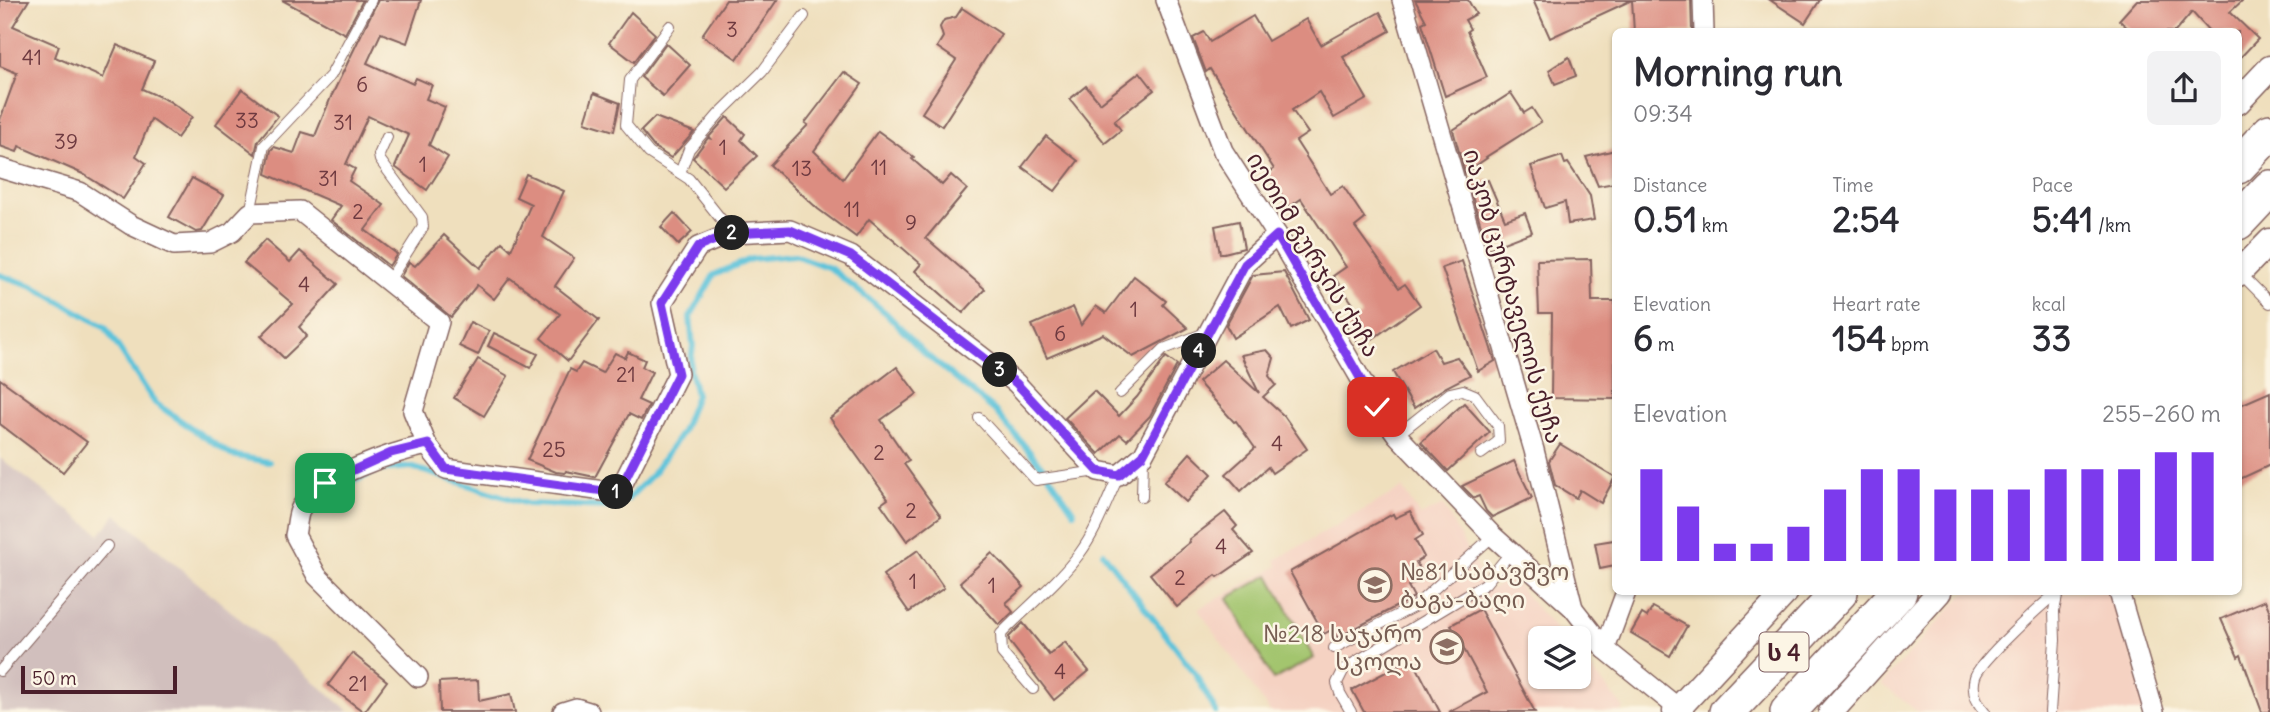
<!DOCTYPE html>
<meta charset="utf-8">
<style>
body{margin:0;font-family:Delius,"Noto Sans Georgian",sans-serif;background:#f2f2f3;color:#2b2b33;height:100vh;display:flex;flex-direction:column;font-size:26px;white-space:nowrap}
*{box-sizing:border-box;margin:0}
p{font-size:23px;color:#7c7c81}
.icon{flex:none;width:38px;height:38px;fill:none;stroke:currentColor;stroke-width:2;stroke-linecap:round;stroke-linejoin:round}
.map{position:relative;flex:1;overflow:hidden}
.panel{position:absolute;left:1612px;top:28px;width:630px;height:567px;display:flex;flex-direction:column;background:#fff;border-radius:10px;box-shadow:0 2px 5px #0004}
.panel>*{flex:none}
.controls{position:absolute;left:1528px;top:626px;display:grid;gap:14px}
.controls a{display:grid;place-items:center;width:63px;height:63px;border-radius:10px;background:#fff;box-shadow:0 2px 5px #0004;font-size:35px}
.scale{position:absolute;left:21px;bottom:18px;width:156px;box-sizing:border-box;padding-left:7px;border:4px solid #4a1f2b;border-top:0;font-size:19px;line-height:24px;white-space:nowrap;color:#4a1f2b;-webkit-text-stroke:5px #fcf5e5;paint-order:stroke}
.pin{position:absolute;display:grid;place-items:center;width:60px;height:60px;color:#fff;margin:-30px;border-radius:14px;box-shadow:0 4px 10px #0006}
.km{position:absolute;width:35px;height:35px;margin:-18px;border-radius:50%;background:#222;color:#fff;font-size:19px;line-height:35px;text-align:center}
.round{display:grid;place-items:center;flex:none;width:74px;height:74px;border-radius:10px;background:#f2f2f3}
.summary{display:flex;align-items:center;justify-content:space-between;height:119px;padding:0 21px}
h1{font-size:38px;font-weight:800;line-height:52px}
.figures{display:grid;grid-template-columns:repeat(3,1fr);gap:10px;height:119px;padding:7px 21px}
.figures div{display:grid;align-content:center}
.figures b{font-size:35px;font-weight:800}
.figures small{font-size:19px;font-weight:400}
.figures p{font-size:19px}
.chart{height:196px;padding:14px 21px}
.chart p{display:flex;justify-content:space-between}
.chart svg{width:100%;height:126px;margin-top:7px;stroke:#7c3aed;stroke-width:6}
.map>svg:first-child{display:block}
.built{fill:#f5d2c2}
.industrial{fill:#d1bfbd}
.green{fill:#a3c56e;stroke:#76724c;stroke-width:2}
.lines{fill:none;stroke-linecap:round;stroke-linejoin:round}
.stream{stroke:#5dc3da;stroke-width:6}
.building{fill:#dc8d81}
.service-casing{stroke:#84625e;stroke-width:12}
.minor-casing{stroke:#84625e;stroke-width:22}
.tertiary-casing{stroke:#84625e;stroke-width:27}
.motorway-casing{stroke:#84625e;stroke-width:38}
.service{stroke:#fff;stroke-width:10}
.minor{stroke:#fff;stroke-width:19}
.tertiary{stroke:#fff;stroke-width:24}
.motorway{stroke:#fff;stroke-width:35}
.route-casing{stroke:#fff;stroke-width:14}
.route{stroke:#7c3aed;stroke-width:9}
.labels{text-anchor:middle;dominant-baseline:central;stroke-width:5;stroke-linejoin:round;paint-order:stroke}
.number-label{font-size:21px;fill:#6e3a40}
.shield{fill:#fcf5e5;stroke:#7f5f63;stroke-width:2}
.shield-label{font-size:23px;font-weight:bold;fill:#4a1f2b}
.street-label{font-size:24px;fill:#4a1f2b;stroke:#fcf5e5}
.education-label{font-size:24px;fill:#785e54;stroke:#fcf5e5;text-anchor:start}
</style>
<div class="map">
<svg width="2270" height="712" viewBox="0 0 2270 712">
<rect width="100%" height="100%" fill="#fcf5e5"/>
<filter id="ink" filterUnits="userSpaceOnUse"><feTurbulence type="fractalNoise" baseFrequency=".0143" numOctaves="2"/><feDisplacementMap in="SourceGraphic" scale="14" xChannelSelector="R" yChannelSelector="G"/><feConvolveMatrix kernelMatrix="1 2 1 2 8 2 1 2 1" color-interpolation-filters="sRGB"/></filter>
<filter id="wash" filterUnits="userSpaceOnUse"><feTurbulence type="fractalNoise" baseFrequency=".00686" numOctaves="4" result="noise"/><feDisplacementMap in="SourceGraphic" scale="28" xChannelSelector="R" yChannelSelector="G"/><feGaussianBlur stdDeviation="1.57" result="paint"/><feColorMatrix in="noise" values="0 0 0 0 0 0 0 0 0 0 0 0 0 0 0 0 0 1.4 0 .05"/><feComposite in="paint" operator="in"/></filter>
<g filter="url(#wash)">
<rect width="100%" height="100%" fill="#efdfbd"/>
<!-- built -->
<g class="built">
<polygon points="1402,488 1420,516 1443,505 1489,590 1511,578 1564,639 1540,639 1540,677 1578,677 1579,655 1624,708 1620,712 1270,712 1198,609 1278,566 1275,560"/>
<polygon points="1966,592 2114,592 2149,712 1918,712 1881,684"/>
</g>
<!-- industrial -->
<polygon class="industrial" points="0,458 100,534 116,514 350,712 0,712"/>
<!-- green -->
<polygon class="green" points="1269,575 1314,658 1273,680 1228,598"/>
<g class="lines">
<!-- stream -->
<g class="stream">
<polyline points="0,275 33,286 105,327 155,403 231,455 269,462"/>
<polyline points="322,502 346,485 378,470 411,467 527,504 610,507 628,499 652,475 682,432 696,395 690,369 693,346 690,317 714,275 751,259 794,255 830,268 886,313 923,352 995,411 1046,471 1074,512"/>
<polyline points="1103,553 1195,673 1216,712"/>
</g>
</g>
<g id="blocks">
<!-- building -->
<g class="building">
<polygon points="0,0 29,0 13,26 59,46 55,57 103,78 117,45 154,61 142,89 169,101 192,117 177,138 151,119 136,156 146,163 123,199 83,174 19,146 17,152 0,146 0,120 17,73 0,66"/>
<polygon points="282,0 363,0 345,34"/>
<polygon points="378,0 421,0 407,43 381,33 367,63 413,84 416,78 432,85 426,99 445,107 429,145 448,157 427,190 395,167 409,135 368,116 346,164 355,169 349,181 384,205 365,230 397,254 389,266 331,220 341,206 266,174 271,150 274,147 294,153 302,132 315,136 331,97"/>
<polygon points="726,0 777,0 737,59 702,35"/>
<polygon points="1415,0 1468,0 1476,14 1465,20 1470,29 1467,31 1487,77 1445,96 1422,23 1426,21"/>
<polygon points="1533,0 1632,0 1550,38"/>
<polygon points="1632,0 1691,0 1692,32 1634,32"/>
<polygon points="1770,0 1820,0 1805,23"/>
<polygon points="2137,0 2243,0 2230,12 2258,39 2238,60 2238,32 2210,32 2192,12 2175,32 2132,32 2119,20"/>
<polygon points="962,8 1001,34 942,126 922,113 956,60 937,47 943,37 940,27 944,20 956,17"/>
<polygon points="631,12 655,34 634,62 609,43"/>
<polygon points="1380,12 1390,31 1343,57 1367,99 1334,118 1319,92 1292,110 1308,133 1296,141 1330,194 1343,186 1365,219 1355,227 1399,288 1405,284 1420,305 1361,347 1346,325 1361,315 1333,276 1346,267 1301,199 1289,207 1267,174 1274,169 1210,69 1206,72 1193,38 1204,32 1210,42 1253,16 1268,41 1306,19 1321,45"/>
<polygon points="666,43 690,65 663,96 641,77"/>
<polygon points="1569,57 1576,76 1555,84 1549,70"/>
<polygon points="844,72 862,84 814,151 843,179 878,131 914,157 912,159 942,185 951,175 967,189 926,238 985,289 963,313 915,271 921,264 869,219 856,237 818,209 770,165 808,125 805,123"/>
<polygon points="1140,72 1154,90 1114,121 1121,130 1105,143 1070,99 1086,86 1100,103"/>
<polygon points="242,89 278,116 258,141 255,154 216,124"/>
<polygon points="594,93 620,103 614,131 585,122"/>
<polygon points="1511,93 1524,113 1532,108 1541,122 1486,157 1487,158 1465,173 1453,130"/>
<polygon points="655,117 694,132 671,158 654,147 641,131"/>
<polygon points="727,117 745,134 741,140 757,156 724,187 693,158 708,138 712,139 709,137"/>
<polygon points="1046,136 1078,161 1055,191 1022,167"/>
<polygon points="1615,150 1615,183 1598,186 1586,157"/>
<polygon points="1562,156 1565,164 1568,163 1590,196 1594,220 1568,224 1565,202 1545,208 1531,166"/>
<polygon points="526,174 564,191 543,237 574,258 555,286 599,320 568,361 541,338 560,314 510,278 494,299 477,285 451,317 401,276 409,262 415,266 444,235 480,268 502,242 511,250 531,204 516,197"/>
<polygon points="192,178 224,195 202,231 196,232 169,217"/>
<polygon points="1488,180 1505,220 1525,213 1532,232 1488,249 1469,186"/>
<polygon points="674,213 692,232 678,245 661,227"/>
<polygon points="1239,221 1244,248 1220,254 1215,226"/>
<polygon points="265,240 290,262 300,251 338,284 299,327 307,336 284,358 261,336 293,304 244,263"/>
<polygon points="1591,259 1592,301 1615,301 1615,399 1551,398 1552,313 1539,313 1537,260"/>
<polygon points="1462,261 1495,361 1478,371 1442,268"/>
<polygon points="1284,272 1309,320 1291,329 1280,307 1233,338 1226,325 1253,275"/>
<polygon points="1134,276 1166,301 1163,305 1188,328 1133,357 1103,334 1047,358 1032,325 1073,307 1081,325 1096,306 1106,313"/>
<polygon points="470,322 489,331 478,355 459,346"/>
<polygon points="494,333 538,354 530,368 488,346"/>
<polygon points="1433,348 1441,362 1457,357 1470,375 1446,387 1414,408 1393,372"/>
<polygon points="1267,350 1274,358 1269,376 1276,385 1263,397 1284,416 1307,449 1272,473 1268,467 1241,491 1226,474 1255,448 1236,421 1234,422 1198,382 1223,360 1259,393 1241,355"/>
<polygon points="628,352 645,360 642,367 652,372 638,400 649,405 641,420 629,414 595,477 566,471 565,473 556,472 527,460 570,369 576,372 582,363 602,373 615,353 625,358"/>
<polygon points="1166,357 1177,365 1150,416 1127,440 1120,434 1099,454 1065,418 1094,391 1119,416 1137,397"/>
<polygon points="478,359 508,376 484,416 454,398"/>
<polygon points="897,367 917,394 881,420 909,461 904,464 941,516 907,541 881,504 888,499 830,418"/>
<polygon points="0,379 87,442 63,472 0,424"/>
<polygon points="2270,392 2270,465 2238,480 2238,406"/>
<polygon points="1464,403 1490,432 1448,471 1421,442"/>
<polygon points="1560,444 1615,477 1601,503 1580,490 1576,498 1555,485 1549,461"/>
<polygon points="1190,453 1212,474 1186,502 1164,482"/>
<polygon points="1514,461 1532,498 1492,517 1486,511 1479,496 1474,498 1462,486"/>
<polygon points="1410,511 1423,535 1415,540 1424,557 1416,562 1425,578 1408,586 1414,597 1337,638 1333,629 1324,634 1290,572 1393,514 1395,518"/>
<polygon points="1225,512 1237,526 1233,530 1253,553 1218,577 1216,575 1177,607 1150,574 1190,542 1189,540"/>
<polygon points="1614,540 1615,566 1600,569 1595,543"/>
<polygon points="918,550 944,588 909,612 883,575"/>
<polygon points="992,553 1024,587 1006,603 1013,612 999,625 960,582"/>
<polygon points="2265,600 2270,612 2270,712 2262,712 2241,655 2238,657 2221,619"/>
<polygon points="1653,607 1687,626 1670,656 1631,633 1642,614 1647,617"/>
<polygon points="1480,609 1535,712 1449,712 1487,692 1451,625"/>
<polygon points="1023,623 1049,655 1065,642 1089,671 1054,700 1009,641 1009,637"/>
<polygon points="352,653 387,681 364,712 328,685"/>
<polygon points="1412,658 1440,712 1364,712 1352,690"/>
<polygon points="478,680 479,701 511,694 515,712 440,712 439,682"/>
</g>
</g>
</g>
<g filter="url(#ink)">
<use href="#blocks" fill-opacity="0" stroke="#84625e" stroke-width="2"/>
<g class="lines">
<defs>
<g id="service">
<polyline points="670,26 630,80 626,125 649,153 689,179 732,233"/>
<polyline points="387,137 379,155 380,160 422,217 423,227 388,282"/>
<polyline points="680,173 689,149 719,114 762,72 804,16"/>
<polyline points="250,213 264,146 331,75 371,0"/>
<polyline points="2240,273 2270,303"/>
<polyline points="1120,393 1164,349 1205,333"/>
<polyline points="979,418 1036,480 1098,471"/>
<polyline points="1397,435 1450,393 1463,390 1475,395 1498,426 1499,441 1481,454"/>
<polyline points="1142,497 1143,455"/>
<polyline points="1334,648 1415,606 1493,536"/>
<polyline points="0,671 107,546"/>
<path d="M1033,689L1002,653L1001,634C1027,607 1058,583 1080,553C1097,530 1107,500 1119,475"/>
<polyline points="1351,712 1340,693 1337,683 1344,669 1485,584 1511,552"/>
<path d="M1985,712C1976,702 1971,691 1975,677C1979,662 2042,604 2058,592"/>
<polyline points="2050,712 2055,640 2054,611 2058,592"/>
</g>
<g id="minor">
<polyline points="1166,0 1223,151 1277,235 1377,407 1397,435 1493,536 1573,608 1605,649 1678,708"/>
<polyline points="1402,0 1534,450 1573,608"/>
<polyline points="1703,0 1704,32"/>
<polyline points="0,168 80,192 131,225 174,245 210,243 232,232 250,213 300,211 439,322 413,411 427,445 446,469 618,493 678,374 662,303 698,247 732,233 790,230 851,256 1016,383 1098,471 1119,475 1143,455 1245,264 1277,235"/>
<polyline points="2119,592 2154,712"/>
<polyline points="1605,649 1626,592"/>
<path d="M418,677L317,576L295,535C297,527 297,515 301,508C317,476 395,452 427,445"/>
<polyline points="563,712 576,708 589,712"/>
</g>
<g id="tertiary">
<polyline points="2238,102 2270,68"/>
<polyline points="2238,274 2270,241"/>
<polyline points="1675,712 1786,592"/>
<polyline points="1831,712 1939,592"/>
</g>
<g id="motorway">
<polyline points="2238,166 2270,132"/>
<polyline points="2238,222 2270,188"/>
<polyline points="1727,712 1840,592"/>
<polyline points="1788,712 1899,592"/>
</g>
</defs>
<!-- service casing -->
<use href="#service" class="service-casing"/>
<!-- minor casing -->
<use href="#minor" class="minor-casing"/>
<!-- tertiary casing -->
<use href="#tertiary" class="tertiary-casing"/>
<!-- motorway casing -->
<use href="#motorway" class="motorway-casing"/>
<!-- service -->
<use href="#service" class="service"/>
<!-- minor -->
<use href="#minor" class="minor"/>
<!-- tertiary -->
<use href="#tertiary" class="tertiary"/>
<!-- motorway -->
<use href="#motorway" class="motorway"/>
</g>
</g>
<g class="lines" filter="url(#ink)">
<defs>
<polyline id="route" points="325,483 391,453 428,444 446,469 618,493 678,374 662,303 698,247 732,233 790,230 851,256 1016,383 1098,471 1119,475 1143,455 1245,264 1277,235 1377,407"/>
</defs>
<!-- route casing -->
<use href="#route" class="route-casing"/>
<!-- route -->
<use href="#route" class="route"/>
</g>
<!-- icons -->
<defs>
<symbol id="school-ring" viewBox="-11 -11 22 22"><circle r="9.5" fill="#fcf5e5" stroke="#8d6e63" stroke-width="1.5"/><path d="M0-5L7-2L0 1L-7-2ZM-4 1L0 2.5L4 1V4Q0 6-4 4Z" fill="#8d6e63"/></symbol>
</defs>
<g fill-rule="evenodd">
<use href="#school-ring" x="1356" y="566" width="38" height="38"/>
<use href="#school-ring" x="1428" y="628" width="38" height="38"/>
</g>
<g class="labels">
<!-- number labels -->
<g class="number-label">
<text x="732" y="29">3</text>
<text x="32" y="57">41</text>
<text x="362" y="84">6</text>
<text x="247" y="120">33</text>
<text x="343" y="122">31</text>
<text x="66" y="141">39</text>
<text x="723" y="147">1</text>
<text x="423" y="164">1</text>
<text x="879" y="167">11</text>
<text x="802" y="168">13</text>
<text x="328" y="178">31</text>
<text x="852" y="209">11</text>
<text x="358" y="211">2</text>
<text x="911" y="222">9</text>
<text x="304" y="284">4</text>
<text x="1134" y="309">1</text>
<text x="1060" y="333">6</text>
<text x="626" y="374">21</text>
<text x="1277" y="443">4</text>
<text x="554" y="449">25</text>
<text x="879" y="452">2</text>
<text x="911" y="510">2</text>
<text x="1221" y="546">4</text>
<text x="1180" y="577">2</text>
<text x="913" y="581">1</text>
<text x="992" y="585">1</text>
<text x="1060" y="671">4</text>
<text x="358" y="683">21</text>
</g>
<!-- shield labels -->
<rect class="shield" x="1759.5" y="632.5" width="49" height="39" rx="5"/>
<g class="shield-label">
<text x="1784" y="652">ს 4</text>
</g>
<!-- street labels -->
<g class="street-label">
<text transform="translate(1314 254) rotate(59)">იეთიმ გურჯის ქუჩა</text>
<text transform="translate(1514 296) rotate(74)">იაკობ ცურტაველის ქუჩა</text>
</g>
<!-- education labels -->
<g class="education-label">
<text x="1400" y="571">№81 საბავშვო<tspan x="1400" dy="28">ბაგა-ბაღი</tspan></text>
<text x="1422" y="633" text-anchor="end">№218 საჯარო<tspan x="1422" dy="28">სკოლა</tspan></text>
</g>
</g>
</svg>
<div class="controls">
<a><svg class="icon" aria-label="layers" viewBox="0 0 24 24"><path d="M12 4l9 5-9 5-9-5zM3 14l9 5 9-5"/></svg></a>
</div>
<div class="scale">50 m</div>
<div class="pin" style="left:325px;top:483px;background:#1e9e55"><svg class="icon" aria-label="arrive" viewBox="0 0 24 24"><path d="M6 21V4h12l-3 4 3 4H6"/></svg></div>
<div class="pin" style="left:1377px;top:407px;background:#d93025"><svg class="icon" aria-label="check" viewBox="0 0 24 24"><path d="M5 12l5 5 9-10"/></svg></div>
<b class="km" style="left:616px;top:492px">1</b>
<b class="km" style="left:732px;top:233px">2</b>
<b class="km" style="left:1000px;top:370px">3</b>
<b class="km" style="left:1199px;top:351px">4</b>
<section class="panel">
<div class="summary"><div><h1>Morning run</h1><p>09:34</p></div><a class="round"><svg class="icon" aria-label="share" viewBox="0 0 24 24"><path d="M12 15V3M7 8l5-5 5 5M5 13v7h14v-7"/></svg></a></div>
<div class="figures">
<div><p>Distance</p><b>0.51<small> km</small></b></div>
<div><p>Time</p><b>2:54</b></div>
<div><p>Pace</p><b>5:41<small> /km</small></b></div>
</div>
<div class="figures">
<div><p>Elevation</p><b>6<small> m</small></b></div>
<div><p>Heart rate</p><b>154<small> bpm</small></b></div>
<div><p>kcal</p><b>33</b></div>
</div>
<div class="chart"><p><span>Elevation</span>255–260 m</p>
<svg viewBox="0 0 160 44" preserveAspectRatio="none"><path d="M5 44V12M15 44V25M25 44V38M35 44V38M45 44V32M55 44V19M65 44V12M75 44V12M85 44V19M95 44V19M105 44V19M115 44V12M125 44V12M135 44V12M145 44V6M155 44V6"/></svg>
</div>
</section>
</div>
